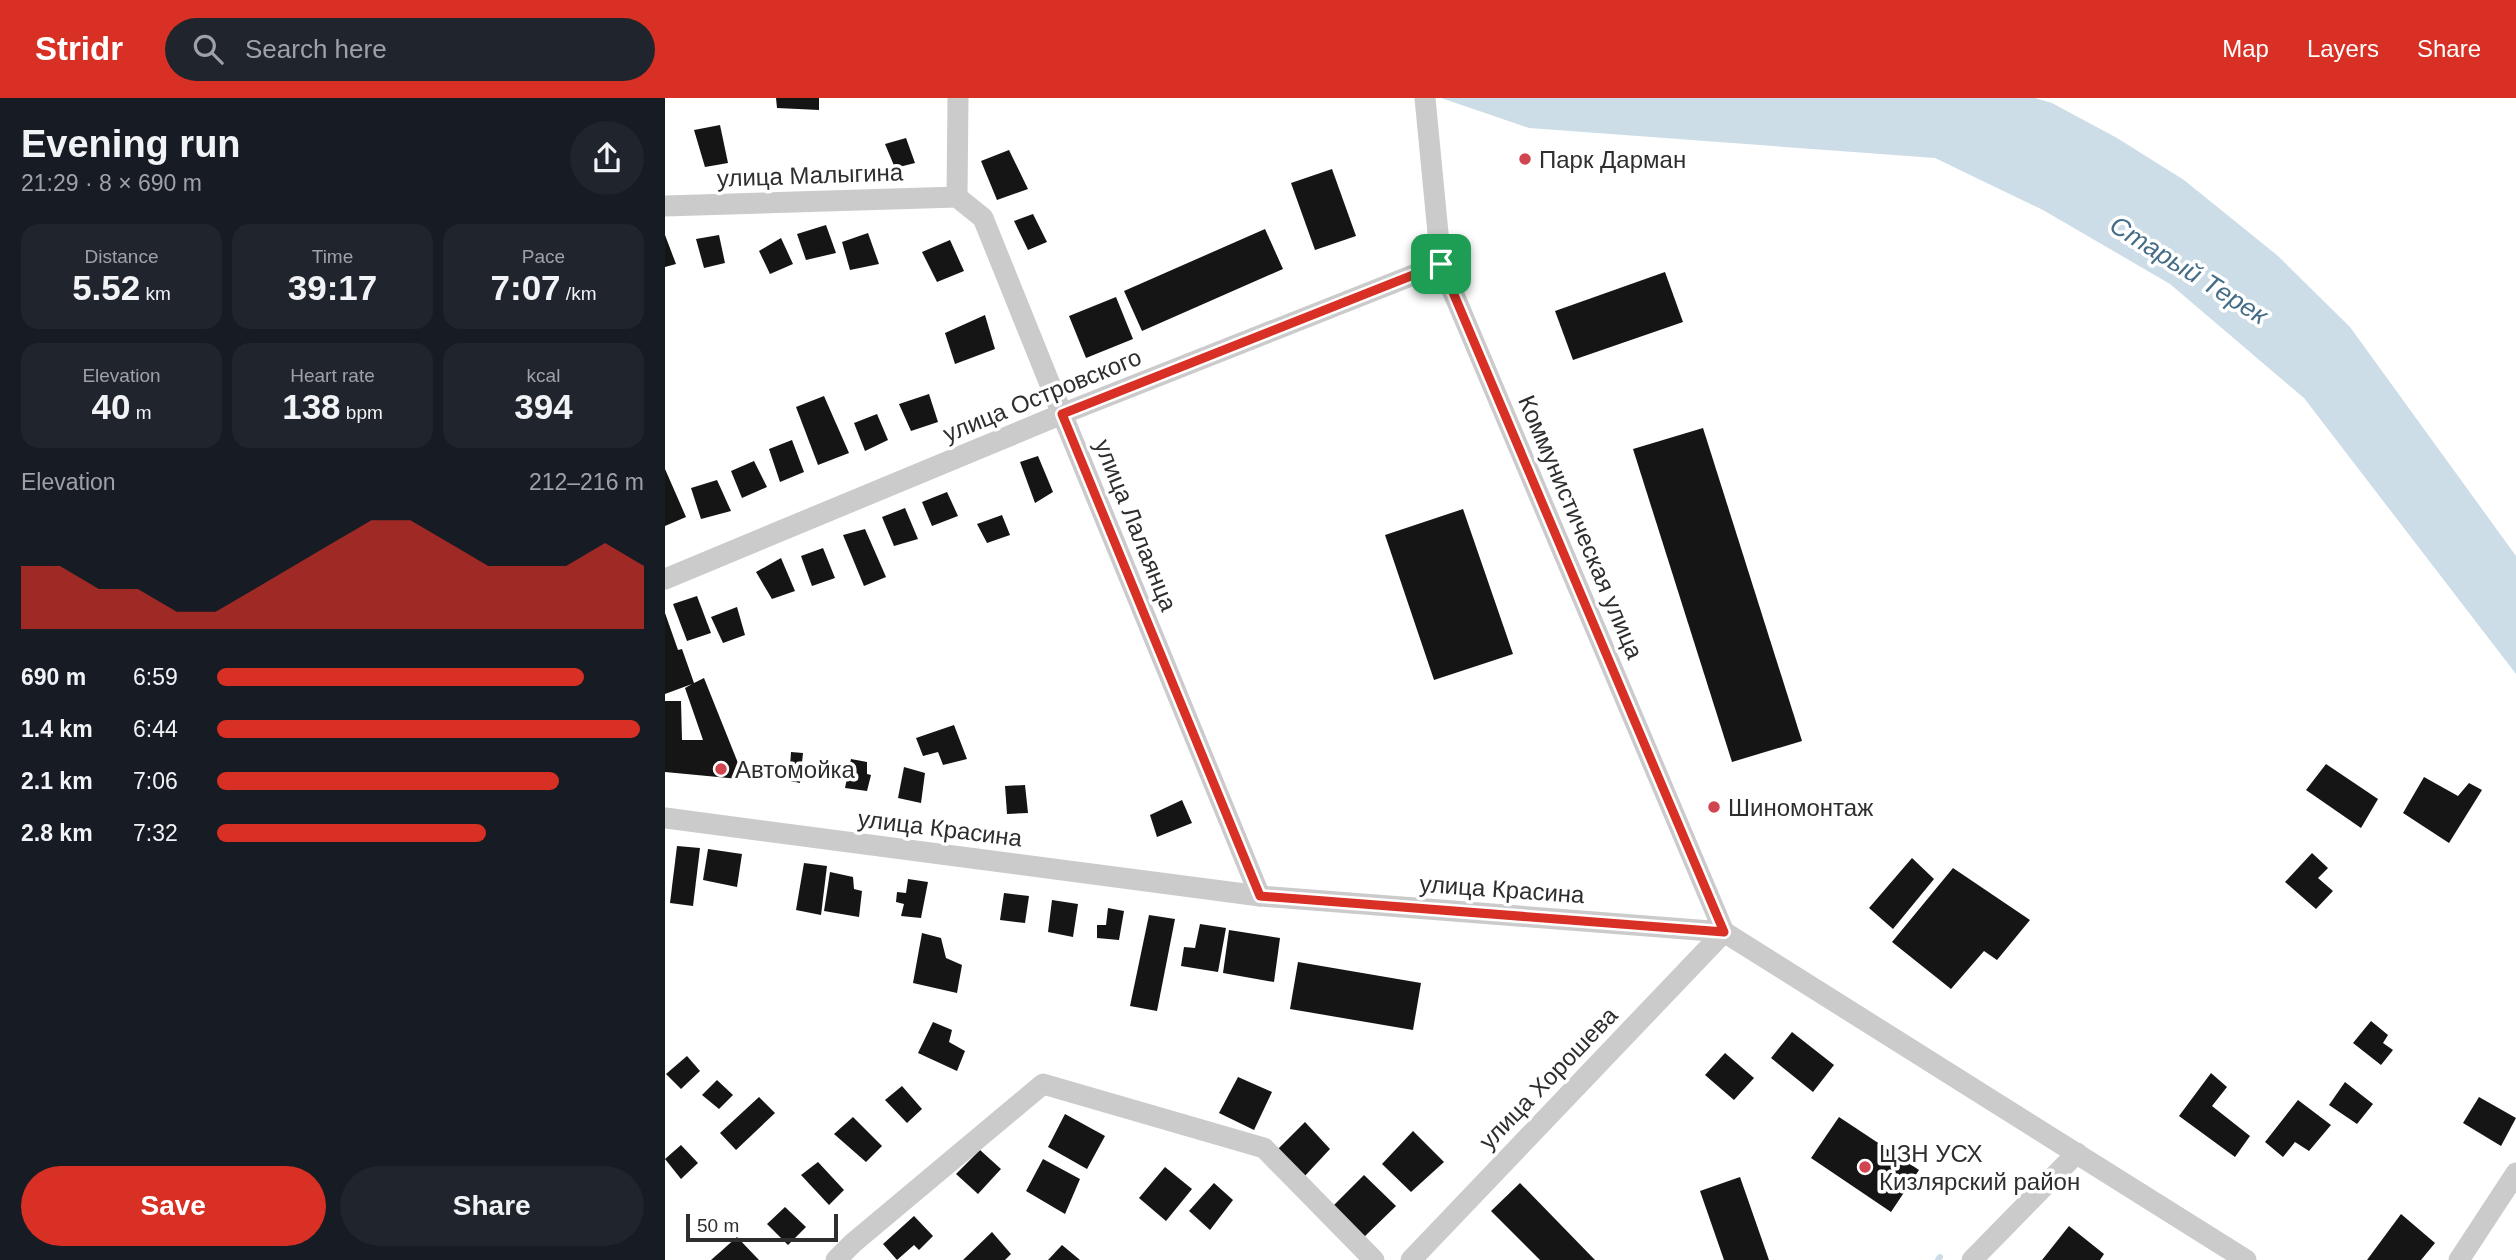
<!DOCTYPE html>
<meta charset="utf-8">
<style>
body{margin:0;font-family:Arial,sans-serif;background:#20242c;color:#f1f3f6;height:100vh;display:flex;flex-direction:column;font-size:26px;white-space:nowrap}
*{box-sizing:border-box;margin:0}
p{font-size:23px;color:#9ea1a6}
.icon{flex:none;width:38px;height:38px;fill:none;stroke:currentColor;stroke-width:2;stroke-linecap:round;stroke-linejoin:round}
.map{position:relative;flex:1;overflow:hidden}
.sheet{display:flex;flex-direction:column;background:#171b24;width:665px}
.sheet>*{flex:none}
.scale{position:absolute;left:21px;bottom:18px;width:152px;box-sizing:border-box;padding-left:7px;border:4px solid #2e2e2e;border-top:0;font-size:19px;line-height:24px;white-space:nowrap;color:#2e2e2e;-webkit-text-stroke:5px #fff;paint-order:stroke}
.pin{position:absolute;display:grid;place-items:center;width:60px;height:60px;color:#fff;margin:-30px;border-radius:14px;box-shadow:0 4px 10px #0006}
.round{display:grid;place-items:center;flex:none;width:74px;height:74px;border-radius:37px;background:#20242c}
.headline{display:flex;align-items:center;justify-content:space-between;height:119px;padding:0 21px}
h1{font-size:38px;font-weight:800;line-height:52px}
.figures{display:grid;grid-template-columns:repeat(3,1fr);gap:10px;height:119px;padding:7px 21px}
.figures div{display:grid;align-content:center;border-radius:18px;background:#20242c;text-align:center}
.figures b{font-size:35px;font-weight:800}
.figures small{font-size:19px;font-weight:400}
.figures p{font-size:19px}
.chart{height:196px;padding:14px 21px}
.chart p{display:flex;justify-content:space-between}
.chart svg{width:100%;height:126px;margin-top:7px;fill:#d93025;opacity:.7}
.primary-button{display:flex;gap:14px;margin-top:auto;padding:14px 21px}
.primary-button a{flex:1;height:80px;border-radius:42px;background:#d93025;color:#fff;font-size:28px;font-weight:800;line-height:80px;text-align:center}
.primary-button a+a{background:#20242c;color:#f1f3f6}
ul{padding:0 21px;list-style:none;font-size:23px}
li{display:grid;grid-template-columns:112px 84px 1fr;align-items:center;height:52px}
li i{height:18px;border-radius:9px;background:#d93025}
header{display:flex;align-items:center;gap:42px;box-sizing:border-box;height:98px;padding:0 35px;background:#d93025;color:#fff}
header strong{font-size:33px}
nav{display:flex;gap:38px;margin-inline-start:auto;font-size:24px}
.search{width:490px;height:63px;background:#20242c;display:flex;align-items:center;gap:18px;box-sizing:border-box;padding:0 24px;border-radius:38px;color:#9ea1a6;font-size:26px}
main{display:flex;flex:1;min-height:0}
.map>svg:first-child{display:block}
.water{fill:#ccdde8}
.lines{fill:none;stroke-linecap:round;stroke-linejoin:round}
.stream{stroke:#ccdde8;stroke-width:6}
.building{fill:#151515}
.minor{stroke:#cbcbcb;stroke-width:21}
.route-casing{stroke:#fff;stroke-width:14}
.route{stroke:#d93025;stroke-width:9}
.poi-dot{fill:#d0454f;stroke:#fff;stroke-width:2.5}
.labels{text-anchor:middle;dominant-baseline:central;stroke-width:7;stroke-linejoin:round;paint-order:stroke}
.poi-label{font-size:24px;fill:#2e2e2e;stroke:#fff;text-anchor:start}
.street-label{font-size:24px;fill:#2e2e2e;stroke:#fff}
.water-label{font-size:26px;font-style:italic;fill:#466d87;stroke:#fff}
</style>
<header>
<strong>Stridr</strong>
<div class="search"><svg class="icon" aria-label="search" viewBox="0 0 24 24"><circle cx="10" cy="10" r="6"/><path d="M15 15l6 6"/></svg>Search here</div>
<nav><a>Map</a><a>Layers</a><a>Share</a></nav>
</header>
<main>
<section class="sheet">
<div class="headline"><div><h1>Evening run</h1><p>21:29 · 8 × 690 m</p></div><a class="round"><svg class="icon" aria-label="share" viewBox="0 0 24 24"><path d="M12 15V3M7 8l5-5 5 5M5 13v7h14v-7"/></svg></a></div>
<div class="figures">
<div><p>Distance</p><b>5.52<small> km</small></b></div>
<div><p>Time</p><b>39:17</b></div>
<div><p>Pace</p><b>7:07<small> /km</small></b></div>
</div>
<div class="figures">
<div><p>Elevation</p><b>40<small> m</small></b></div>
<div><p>Heart rate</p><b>138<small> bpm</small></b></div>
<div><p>kcal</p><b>394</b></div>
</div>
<div class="chart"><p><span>Elevation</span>212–216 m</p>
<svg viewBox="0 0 160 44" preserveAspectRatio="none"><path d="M0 44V22L10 22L20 30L30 30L40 38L50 38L60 30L70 22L80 14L90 6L100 6L110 14L120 22L130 22L140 22L150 14L160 22V44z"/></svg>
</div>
<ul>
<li><b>690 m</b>6:59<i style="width:86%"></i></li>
<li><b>1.4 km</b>6:44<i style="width:99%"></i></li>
<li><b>2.1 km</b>7:06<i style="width:80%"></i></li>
<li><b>2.8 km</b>7:32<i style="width:63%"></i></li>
</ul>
<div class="primary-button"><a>Save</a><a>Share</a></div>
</section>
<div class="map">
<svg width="1851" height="1162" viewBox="0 0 1851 1162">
<rect width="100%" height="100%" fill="#fff"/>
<!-- water -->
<polygon class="water" points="776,0 1370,0 1387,5 1452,40 1519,82 1613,158 1685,229 1851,458 1851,576 1639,300 1505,186 1378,112 1270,60 864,30"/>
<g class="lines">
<!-- stream -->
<polyline class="stream" points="1273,1162 1275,1159"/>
</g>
<!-- building -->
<g class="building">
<polygon points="111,0 154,0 154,12 112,10"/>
<polygon points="55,27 63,65 40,69 29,32"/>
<polygon points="241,40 250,65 230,70 220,46"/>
<polygon points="344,52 363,91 332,102 316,63"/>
<polygon points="667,71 691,138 650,152 626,85"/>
<polygon points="368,116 382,144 363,152 349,123"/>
<polygon points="161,127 171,155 141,162 132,136"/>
<polygon points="600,131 618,171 477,233 459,193"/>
<polygon points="203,135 214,166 185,172 177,144"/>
<polygon points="0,137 11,166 0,169"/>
<polygon points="54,137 60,165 39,170 31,141"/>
<polygon points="116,140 128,166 105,176 94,153"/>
<polygon points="285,142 299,173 272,184 257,154"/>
<polygon points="1000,174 1018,224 908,262 890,213"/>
<polygon points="451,199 468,241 421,260 404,218"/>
<polygon points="320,217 330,251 290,266 280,235"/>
<polygon points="264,296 273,324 246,333 234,306"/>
<polygon points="159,298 184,355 153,367 131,309"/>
<polygon points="212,316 223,342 200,353 189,325"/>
<polygon points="1038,330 1137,643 1067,664 968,351"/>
<polygon points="127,342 139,374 115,384 104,351"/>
<polygon points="373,358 388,394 370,405 355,364"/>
<polygon points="89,363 102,389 77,400 66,373"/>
<polygon points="0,371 21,419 0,428"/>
<polygon points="52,382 66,413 36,421 26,390"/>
<polygon points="282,394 293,418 267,428 257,404"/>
<polygon points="240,410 253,441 229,448 217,419"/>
<polygon points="798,411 848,556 769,582 720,437"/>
<polygon points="337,417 345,437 322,445 312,426"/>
<polygon points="200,431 221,479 199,488 178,437"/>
<polygon points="158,450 170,480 147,488 136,458"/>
<polygon points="116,460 130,493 107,501 91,474"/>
<polygon points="32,498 46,535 22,543 8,506"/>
<polygon points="72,509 80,537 58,545 46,519"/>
<polygon points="0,515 13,552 17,551 29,585 39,580 75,670 74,681 0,674 0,603 16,603 17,642 38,642 20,590 27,586 0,596"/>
<polygon points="289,627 302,661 278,667 273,654 258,658 251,640"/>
<polygon points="126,654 138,655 135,685 111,680 112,666 125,669"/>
<polygon points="186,661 202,664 202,676 206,677 202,693 180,690"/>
<polygon points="1661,666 1713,701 1696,730 1641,692"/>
<polygon points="239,669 260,675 256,705 233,700"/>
<polygon points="1759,679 1793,698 1804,685 1817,692 1784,745 1738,715"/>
<polygon points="360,687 363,715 342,716 340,688"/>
<polygon points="517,702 527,725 492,739 485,717"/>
<polygon points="12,748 35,750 28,808 5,805"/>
<polygon points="43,751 77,756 72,789 38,782"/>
<polygon points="1647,755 1663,770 1653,780 1668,793 1651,811 1620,784"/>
<polygon points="1247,760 1269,781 1228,831 1204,810"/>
<polygon points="139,765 162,768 156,817 131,812"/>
<polygon points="1288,770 1365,822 1332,862 1319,853 1286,891 1227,844"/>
<polygon points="165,774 188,779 189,791 197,793 194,819 159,813"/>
<polygon points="243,781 263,784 256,820 236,818 239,806 231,804 232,794 241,795"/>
<polygon points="339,795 364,798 360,825 335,822"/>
<polygon points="387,802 413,806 408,839 383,834"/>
<polygon points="443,810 459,813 454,842 432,840 432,827 441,827"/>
<polygon points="484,817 510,821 492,913 465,908"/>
<polygon points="535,826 561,830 553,874 516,868 519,849 530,850"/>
<polygon points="564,832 615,840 609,884 558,875"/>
<polygon points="257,835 276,840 281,860 297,867 292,895 248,885"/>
<polygon points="633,864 756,885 748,932 625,911"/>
<polygon points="1706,923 1723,937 1718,945 1728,952 1716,967 1688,945"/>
<polygon points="268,924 287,932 284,944 300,953 292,973 253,955"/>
<polygon points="1127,934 1169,967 1148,994 1106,960"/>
<polygon points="1060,955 1089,980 1069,1002 1040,977"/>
<polygon points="22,958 35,973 16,991 1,976"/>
<polygon points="1546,975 1562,989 1547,1008 1585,1038 1570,1059 1514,1018"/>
<polygon points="573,979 607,994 589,1032 554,1015"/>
<polygon points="52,982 68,997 54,1011 37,997"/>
<polygon points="1680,984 1708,1006 1692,1026 1664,1007"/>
<polygon points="237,988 257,1011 242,1025 220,1002"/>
<polygon points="94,999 110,1015 71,1052 55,1035"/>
<polygon points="1814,999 1851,1020 1836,1048 1798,1025"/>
<polygon points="1633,1002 1666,1027 1644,1053 1630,1044 1618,1059 1600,1044"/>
<polygon points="400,1016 440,1038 422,1071 383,1049"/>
<polygon points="188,1019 217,1048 201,1064 169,1036"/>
<polygon points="1174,1019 1254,1072 1226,1114 1146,1060"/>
<polygon points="640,1024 665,1051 637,1081 612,1052"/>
<polygon points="748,1033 779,1064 746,1094 717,1066"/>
<polygon points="16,1047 33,1065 16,1081 0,1061"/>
<polygon points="315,1052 336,1071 313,1096 291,1076"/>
<polygon points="378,1061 415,1081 400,1116 361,1093"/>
<polygon points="153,1064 179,1092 164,1107 136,1077"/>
<polygon points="500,1069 527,1091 501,1123 474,1100"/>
<polygon points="699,1077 731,1108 698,1140 668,1108"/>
<polygon points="1075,1079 1104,1162 1059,1162 1035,1093"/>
<polygon points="549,1085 568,1102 545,1132 524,1113"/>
<polygon points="855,1085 930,1162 875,1162 826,1113"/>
<polygon points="120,1109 141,1129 123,1147 102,1126"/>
<polygon points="1736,1116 1770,1145 1756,1162 1702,1162"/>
<polygon points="249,1118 268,1138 254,1152 249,1147 232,1162 218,1146"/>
<polygon points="1404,1128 1439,1156 1435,1162 1377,1162"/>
<polygon points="327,1134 346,1156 340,1162 298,1162"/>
<polygon points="72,1139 94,1162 46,1162"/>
<polygon points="397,1147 415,1162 383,1162"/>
</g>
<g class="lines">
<!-- minor -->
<g class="minor">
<polyline points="293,0 292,99 318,120 397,316 595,798"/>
<polyline points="0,108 292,99"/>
<polyline points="0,481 397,316 776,166"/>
<polyline points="0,720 595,798 1059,834 1581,1162"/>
<polyline points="171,1162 188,1145 378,986 599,1050 709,1162"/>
<polyline points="746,1162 1059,834 776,166 760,0"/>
<polyline points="1307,1162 1412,1055"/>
<polyline points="1794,1162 1851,1075"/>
</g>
</g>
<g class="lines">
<defs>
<polygon id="route" points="776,166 1059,834 595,798 397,316"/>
</defs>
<!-- route casing -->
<use href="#route" class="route-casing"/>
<!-- route -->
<use href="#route" class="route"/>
</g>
<!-- markers -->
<g class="poi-dot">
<circle cx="860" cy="61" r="7"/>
<circle cx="56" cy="671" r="7"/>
<circle cx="1049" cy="709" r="7"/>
<circle cx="1200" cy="1069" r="7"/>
</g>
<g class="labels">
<!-- poi labels -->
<g class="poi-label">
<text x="874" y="61">Парк Дарман</text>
<text x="70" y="671">Автомойка</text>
<text x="1063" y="709">Шиномонтаж</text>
<text x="1214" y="1055">ЦЗН УСХ<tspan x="1214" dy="28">Кизлярский район</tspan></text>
</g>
<!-- street labels -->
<g class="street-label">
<text transform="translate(145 77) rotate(-2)">улица Малыгина</text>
<text transform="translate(377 297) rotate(-22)">улица Островского</text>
<text transform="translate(471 427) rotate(68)">улица Лалаянца</text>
<text transform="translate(916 429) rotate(67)">Коммунистическая улица</text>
<text transform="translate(275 730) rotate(7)">улица Красина</text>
<text transform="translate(837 791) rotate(4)">улица Красина</text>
<text transform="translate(883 980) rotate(-46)">улица Хорошева</text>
</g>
<!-- water labels -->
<g class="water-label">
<text transform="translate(1524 172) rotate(32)">Старый Терек</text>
</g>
</g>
</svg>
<div class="scale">50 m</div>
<div class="pin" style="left:776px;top:166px;background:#1e9e55"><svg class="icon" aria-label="arrive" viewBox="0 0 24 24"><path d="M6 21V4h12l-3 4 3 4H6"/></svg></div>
</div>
</main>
